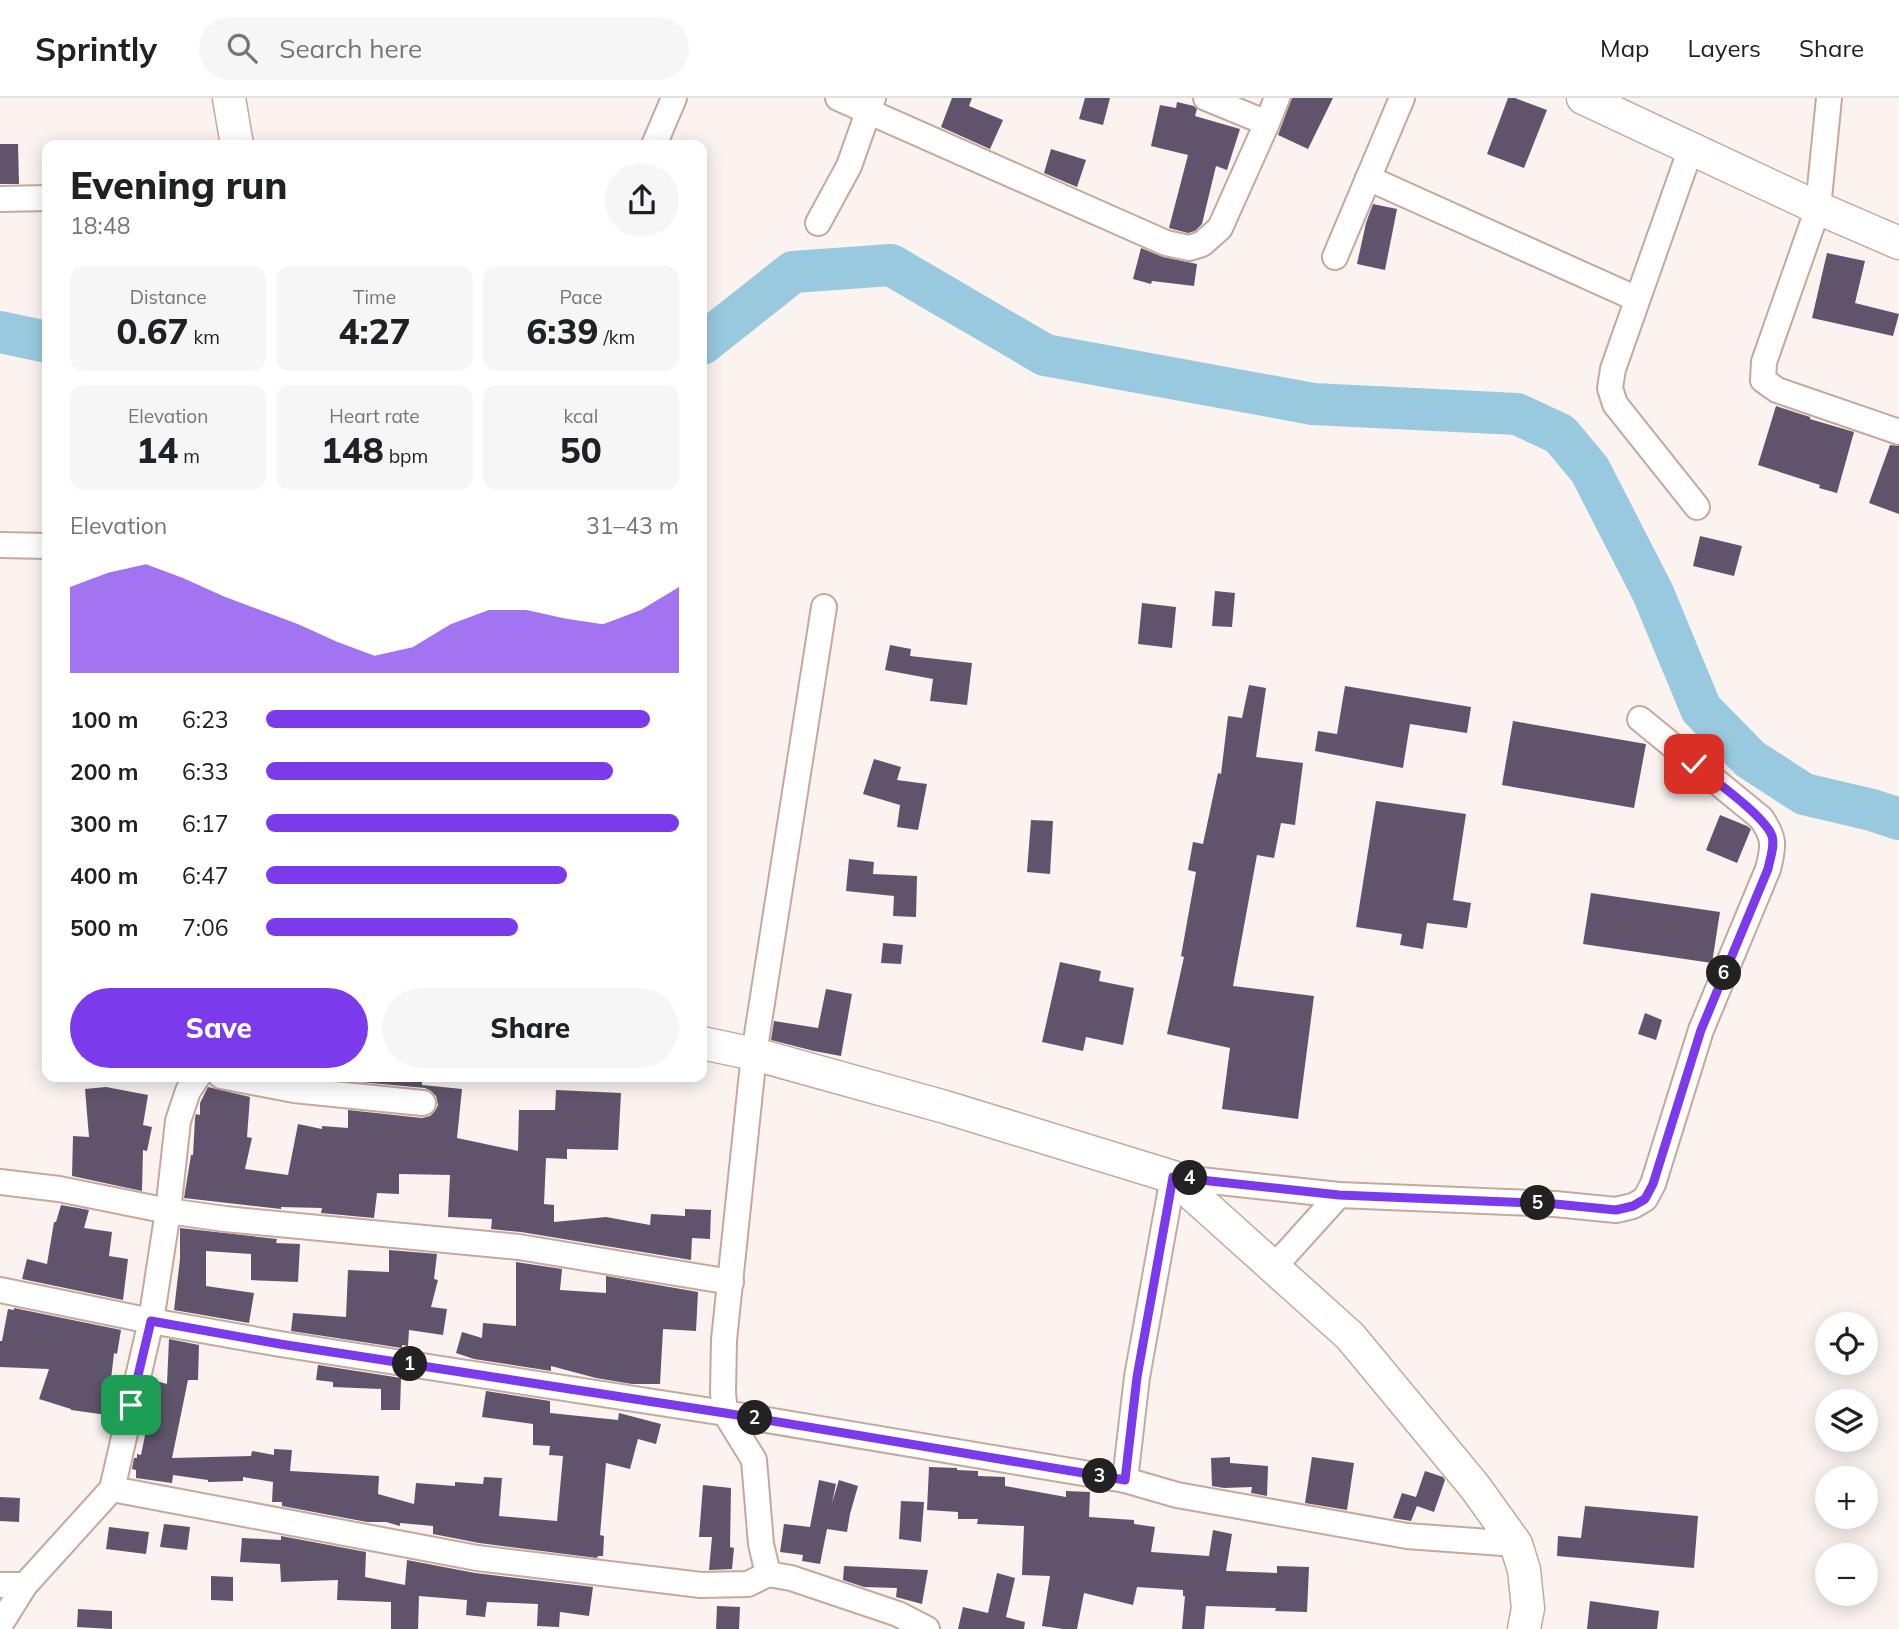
<!DOCTYPE html>
<meta charset="utf-8">
<style>
body{margin:0;font-family:Mulish,sans-serif;background:#f6f6f6;color:#202124;height:100vh;display:flex;flex-direction:column;font-size:26px;white-space:nowrap}
*{box-sizing:border-box;margin:0}
p{font-size:23px;color:#757577}
.icon{flex:none;width:38px;height:38px;fill:none;stroke:currentColor;stroke-width:2;stroke-linecap:round;stroke-linejoin:round}
.map{position:relative;flex:1;overflow:hidden}
.drawer{position:absolute;left:42px;top:42px;width:665px;height:942px;display:flex;flex-direction:column;background:#fff;border-radius:14px;box-shadow:0 4px 18px #0003}
.drawer>*{flex:none}
.controls{position:absolute;left:1815px;top:1214px;display:grid;gap:14px}
.controls a{display:grid;place-items:center;width:63px;height:63px;border-radius:50%;background:#fff;box-shadow:0 4px 18px #0003;font-size:35px}
.pin{position:absolute;display:grid;place-items:center;width:60px;height:60px;color:#fff;margin:-30px;border-radius:14px;box-shadow:0 4px 10px #0006}
.km{position:absolute;width:35px;height:35px;margin:-18px;border-radius:50%;background:#222;color:#fff;font-size:19px;line-height:35px;text-align:center}
.round{display:grid;place-items:center;flex:none;width:74px;height:74px;border-radius:37px;background:#f6f6f6}
.headline{display:flex;align-items:center;justify-content:space-between;height:119px;padding:0 28px}
h1{font-size:38px;font-weight:800;line-height:52px}
.stats{display:grid;grid-template-columns:repeat(3,1fr);gap:10px;height:119px;padding:7px 28px}
.stats div{display:grid;align-content:center;border-radius:14px;background:#f6f6f6;text-align:center}
.stats b{font-size:35px;font-weight:800}
.stats small{font-size:19px;font-weight:400}
.stats p{font-size:19px}
.chart{height:196px;padding:14px 28px}
.chart p{display:flex;justify-content:space-between}
.chart svg{width:100%;height:126px;margin-top:7px;fill:#7c3aed;opacity:.7}
.cta{display:flex;gap:14px;margin-top:auto;padding:14px 28px}
.cta a{flex:1;height:80px;border-radius:42px;background:#7c3aed;color:#fff;font-size:28px;font-weight:800;line-height:80px;text-align:center}
.cta a+a{background:#f6f6f6;color:#202124}
ul{padding:0 28px;list-style:none;font-size:23px}
li{display:grid;grid-template-columns:112px 84px 1fr;align-items:center;height:52px}
li i{height:18px;border-radius:9px;background:#7c3aed}
header{display:flex;align-items:center;gap:42px;box-sizing:border-box;height:98px;padding:0 35px;background:#fff;border-bottom:2px solid #e0e0e0}
header strong{font-size:33px}
nav{display:flex;gap:38px;margin-inline-start:auto;font-size:24px}
.search{width:490px;height:63px;background:#f6f6f6;display:flex;align-items:center;gap:18px;box-sizing:border-box;padding:0 24px;border-radius:38px;color:#757577;font-size:26px}
.map>svg:first-child{display:block}
.lines{fill:none;stroke-linecap:round;stroke-linejoin:round}
.river{stroke:#99c9df;stroke-width:42}
.building{fill:#60546c}
.minor-casing{stroke:#c7a89b;stroke-width:28}
.tertiary-casing{stroke:#c7a89b;stroke-width:35}
.minor{stroke:#fff;stroke-width:24}
.tertiary{stroke:#fff;stroke-width:32}
.route-casing{stroke:#fff;stroke-width:14}
.route{stroke:#7c3aed;stroke-width:9}
</style>
<header>
<strong>Sprintly</strong>
<div class="search"><svg class="icon" aria-label="search" viewBox="0 0 24 24"><circle cx="10" cy="10" r="6"/><path d="M15 15l6 6"/></svg>Search here</div>
<nav><a>Map</a><a>Layers</a><a>Share</a></nav>
</header>
<div class="map">
<svg width="1899" height="1531" viewBox="0 0 1899 1531">
<rect width="100%" height="100%" fill="#faf3f0"/>
<g class="lines">
<!-- river -->
<g class="river">
<polyline points="0,234 47,244"/>
<polyline points="702,246 793,174 891,167 1045,257 1313,306 1517,316 1560,336 1590,372 1653,495 1701,611 1750,661 1804,696 1872,712 1899,721"/>
</g>
</g>
<!-- building -->
<g class="building">
<polygon points="952,0 972,0 969,8 1003,22 990,51 941,29"/>
<polygon points="1085,0 1110,0 1103,27 1079,21"/>
<polygon points="1292,0 1333,0 1308,51 1278,37"/>
<polygon points="1508,0 1515,0 1547,12 1524,70 1487,56"/>
<polygon points="1177,4 1194,8 1197,11 1195,18 1240,31 1227,72 1216,68 1202,126 1195,133 1188,135 1169,130 1188,57 1151,48 1160,7 1176,10"/>
<polygon points="0,46 18,46 19,86 0,86"/>
<polygon points="1051,51 1086,62 1077,89 1044,75"/>
<polygon points="1373,106 1397,111 1385,172 1357,166 1366,125"/>
<polygon points="1141,150 1163,159 1197,166 1194,188 1152,183 1151,186 1133,181"/>
<polygon points="1827,155 1865,163 1855,205 1899,216 1893,238 1812,220"/>
<polygon points="1776,308 1810,319 1810,321 1854,334 1837,395 1819,390 1820,387 1758,367"/>
<polygon points="1890,347 1899,348 1899,416 1869,405"/>
<polygon points="1700,438 1742,448 1734,478 1693,468"/>
<polygon points="1215,493 1235,495 1232,529 1212,528"/>
<polygon points="1142,505 1176,509 1172,550 1138,546"/>
<polygon points="890,547 911,551 910,558 972,565 967,607 930,603 933,581 885,572"/>
<polygon points="1249,587 1266,590 1256,659 1303,665 1295,727 1281,725 1274,760 1257,757 1233,888 1314,898 1298,1021 1222,1011 1230,950 1167,936 1184,859 1181,858 1196,774 1188,772 1193,744 1203,746 1218,675 1221,676 1228,618 1242,620"/>
<polygon points="1345,588 1471,609 1467,635 1410,626 1403,670 1315,653 1318,633 1337,636"/>
<polygon points="1513,623 1646,646 1634,710 1502,687"/>
<polygon points="874,661 901,669 897,682 927,686 918,732 897,729 900,707 863,696"/>
<polygon points="1376,703 1466,716 1453,802 1471,805 1467,830 1427,825 1423,851 1400,847 1402,836 1356,829"/>
<polygon points="1720,717 1747,728 1751,731 1737,765 1706,752"/>
<polygon points="1031,722 1053,723 1050,776 1027,774"/>
<polygon points="849,761 874,764 873,776 917,778 916,819 893,818 894,798 846,793"/>
<polygon points="1591,795 1720,814 1712,865 1583,846"/>
<polygon points="883,845 903,847 901,866 881,865"/>
<polygon points="1060,864 1101,873 1099,883 1134,890 1123,947 1086,939 1083,953 1042,944"/>
<polygon points="826,891 852,896 841,958 814,953 771,942 774,923 818,930"/>
<polygon points="1645,915 1662,922 1656,942 1638,936"/>
<polygon points="350,978 422,978 422,987 462,991 457,1040 518,1053 519,1012 555,1012 556,992 621,995 618,1052 567,1051 567,1061 546,1060 544,1106 554,1107 554,1124 606,1119 650,1127 651,1116 685,1118 685,1111 711,1112 710,1141 692,1140 691,1162 521,1134 491,1131 492,1121 448,1119 450,1077 399,1076 399,1096 377,1095 374,1120 321,1115 322,1110 281,1109 281,1111 184,1100 191,1057 193,1057 195,1020 196,1016 200,1017 200,1005 208,989 250,999 247,1039 252,1040 245,1071 288,1077 298,1026 322,1031 322,1028 348,1030 348,1012 422,1020 430,1018 435,1013 438,1007 436,998 431,993 425,990 350,983"/>
<polygon points="106,989 148,997 143,1027 152,1029 147,1053 143,1052 142,1093 72,1078 73,1038 89,1039 85,991"/>
<polygon points="61,1107 89,1112 84,1130 112,1134 109,1158 128,1161 123,1202 22,1181 27,1161 47,1166 54,1124 56,1124"/>
<polygon points="180,1130 277,1141 276,1145 300,1146 298,1184 251,1182 251,1156 206,1153 206,1188 254,1195 249,1225 174,1212 180,1161"/>
<polygon points="389,1152 437,1156 434,1181 438,1182 431,1209 447,1211 443,1237 409,1232 408,1248 402,1247 402,1250 291,1233 293,1215 346,1219 348,1172 389,1174"/>
<polygon points="516,1164 562,1171 560,1192 606,1195 606,1178 698,1194 696,1233 663,1231 660,1286 632,1286 596,1280 551,1268 551,1273 474,1261 456,1255 462,1234 482,1240 483,1225 516,1228"/>
<polygon points="14,1210 121,1232 117,1256 114,1255 107,1317 71,1312 71,1311 39,1301 49,1271 0,1269 0,1243 2,1243 8,1211 14,1212"/>
<polygon points="169,1241 199,1247 198,1282 188,1282 172,1360 251,1358 252,1353 274,1357 274,1351 292,1352 290,1373 379,1378 378,1396 414,1406 416,1385 455,1388 455,1384 483,1386 484,1379 502,1380 499,1418 557,1423 563,1358 549,1357 550,1348 533,1347 533,1326 482,1319 486,1293 550,1303 550,1315 618,1322 619,1315 661,1326 656,1346 638,1341 630,1371 606,1365 600,1437 604,1438 603,1458 598,1458 597,1460 479,1445 433,1436 433,1428 400,1425 400,1428 386,1424 367,1424 282,1408 282,1404 272,1404 273,1384 243,1379 243,1383 208,1384 208,1382 173,1377 172,1385 136,1380 136,1372 132,1371 134,1360 137,1360 137,1356 141,1357 156,1283 167,1286"/>
<polygon points="318,1267 401,1280 400,1312 381,1312 381,1291 333,1289 333,1284 316,1282"/>
<polygon points="1230,1359 1230,1365 1268,1368 1267,1398 1251,1395 1252,1389 1224,1390 1212,1388 1211,1360"/>
<polygon points="1312,1359 1354,1365 1347,1412 1305,1405"/>
<polygon points="929,1369 957,1370 957,1372 978,1373 978,1378 1005,1379 1005,1388 1066,1399 1066,1393 1090,1394 1089,1419 1134,1422 1134,1426 1155,1429 1151,1454 1209,1458 1213,1432 1232,1436 1226,1473 1277,1475 1277,1468 1309,1469 1307,1514 1275,1513 1276,1510 1206,1508 1204,1531 1182,1531 1185,1498 1183,1498 1183,1492 1137,1489 1133,1507 1084,1495 1077,1531 1063,1531 1042,1528 1050,1478 1022,1477 1024,1428 977,1426 978,1421 958,1421 958,1414 927,1412"/>
<polygon points="1425,1373 1443,1379 1445,1382 1434,1414 1417,1408 1411,1423 1393,1420 1402,1395 1416,1399"/>
<polygon points="819,1382 836,1386 832,1405 839,1382 858,1388 850,1416 847,1434 827,1431 820,1466 802,1463 803,1457 780,1454 784,1426 810,1429"/>
<polygon points="703,1387 731,1390 730,1449 734,1450 732,1471 709,1472 712,1439 699,1439"/>
<polygon points="0,1399 20,1400 19,1424 0,1423"/>
<polygon points="901,1403 924,1404 921,1444 899,1441"/>
<polygon points="1585,1408 1698,1418 1694,1470 1557,1458 1558,1438 1581,1440"/>
<polygon points="164,1426 190,1429 187,1452 160,1449"/>
<polygon points="109,1429 149,1434 146,1456 106,1451"/>
<polygon points="281,1438 366,1454 365,1479 405,1487 407,1462 475,1475 593,1489 589,1518 560,1514 559,1529 537,1528 538,1506 487,1504 485,1519 466,1517 467,1502 419,1498 418,1531 391,1531 391,1504 337,1502 338,1482 281,1484 280,1466 240,1464 242,1440 281,1442"/>
<polygon points="844,1468 928,1472 922,1506 896,1499 897,1490 864,1489 843,1482"/>
<polygon points="997,1475 1015,1480 1006,1519 1025,1524 1024,1531 958,1531 963,1509 988,1515"/>
<polygon points="211,1478 233,1479 233,1503 211,1502"/>
<polygon points="1590,1503 1659,1513 1657,1531 1587,1531"/>
<polygon points="717,1508 740,1509 739,1531 716,1531"/>
<polygon points="78,1511 112,1513 112,1531 77,1529"/>
</g>
<g class="lines">
<defs>
<g id="minor">
<polyline points="838,0 1166,145 1189,150 1202,146 1220,130 1267,25 1277,0"/>
<polyline points="1206,0 1267,25"/>
<polyline points="1829,0 1818,110 1764,264 1763,282 1777,292 1899,334"/>
<polyline points="654,47 674,0"/>
<polyline points="1691,50 1613,271 1610,290 1615,306 1697,409"/>
<polyline points="1368,80 1637,201"/>
<polyline points="0,101 47,100"/>
<polyline points="818,125 849,68 873,0"/>
<polyline points="1335,159 1402,0"/>
<polyline points="0,447 47,448"/>
<polyline points="824,509 754,956 724,1242 723,1295 725,1315 754,1362 761,1446 768,1476 791,1480 898,1516 927,1531"/>
<polyline points="221,978 294,992 423,1005"/>
<polyline points="0,1084 59,1091 168,1113 225,1121 519,1149 731,1184"/>
<polyline points="1274,1169 1339,1097"/>
<polyline points="0,1192 151,1223 280,1246 725,1315 1125,1382 1177,1397 1407,1438 1516,1446"/>
<path d="M1125,1382L1137,1279L1173,1079L1339,1097L1555,1106L1616,1112L1633,1108L1645,1101L1653,1086L1701,932L1768,771C1774,748 1775,740 1761,720L1640,621"/>
<polyline points="112,1391 477,1460 701,1487 748,1486 768,1476"/>
<polyline points="0,1487 25,1487"/>
<polyline points="0,1527 25,1487 112,1391 151,1223 168,1113 178,1023 188,993 198,978"/>
</g>
<g id="tertiary">
<polyline points="229,0 237,47"/>
<polyline points="1583,0 1818,110 1899,145"/>
<polyline points="702,945 754,956 945,1009 1173,1079 1350,1238 1475,1389 1516,1446 1524,1472 1528,1510 1524,1531"/>
</g>
</defs>
<!-- minor casing -->
<use href="#minor" class="minor-casing"/>
<!-- tertiary casing -->
<use href="#tertiary" class="tertiary-casing"/>
<!-- minor -->
<use href="#minor" class="minor"/>
<!-- tertiary -->
<use href="#tertiary" class="tertiary"/>
</g>
<g class="lines">
<defs>
<path id="route" d="M131,1307L151,1223L280,1246L725,1315L1125,1382L1137,1279L1173,1079L1339,1097L1555,1106L1616,1112L1633,1108L1645,1101L1653,1086L1701,932L1768,771C1770,760 1775,748 1772,738C1765,718 1712,681 1694,666"/>
</defs>
<!-- route casing -->
<use href="#route" class="route-casing"/>
<!-- route -->
<use href="#route" class="route"/>
</g>
</svg>
<div class="controls">
<a><svg class="icon" aria-label="locate" viewBox="0 0 24 24"><circle cx="12" cy="12" r="6"/><path d="M12 2v4M12 18v4M2 12h4M18 12h4"/></svg></a>
<a><svg class="icon" aria-label="layers" viewBox="0 0 24 24"><path d="M12 4l9 5-9 5-9-5zM3 14l9 5 9-5"/></svg></a>
<a>+</a>
<a>−</a>
</div>
<div class="pin" style="left:131px;top:1307px;background:#1e9e55"><svg class="icon" aria-label="arrive" viewBox="0 0 24 24"><path d="M6 21V4h12l-3 4 3 4H6"/></svg></div>
<div class="pin" style="left:1694px;top:666px;background:#d93025"><svg class="icon" aria-label="check" viewBox="0 0 24 24"><path d="M5 12l5 5 9-10"/></svg></div>
<b class="km" style="left:410px;top:1266px">1</b>
<b class="km" style="left:755px;top:1320px">2</b>
<b class="km" style="left:1100px;top:1378px">3</b>
<b class="km" style="left:1190px;top:1080px">4</b>
<b class="km" style="left:1538px;top:1105px">5</b>
<b class="km" style="left:1724px;top:875px">6</b>
<section class="drawer">
<div class="headline"><div><h1>Evening run</h1><p>18:48</p></div><a class="round"><svg class="icon" aria-label="share" viewBox="0 0 24 24"><path d="M12 15V3M7 8l5-5 5 5M5 13v7h14v-7"/></svg></a></div>
<div class="stats">
<div><p>Distance</p><b>0.67<small> km</small></b></div>
<div><p>Time</p><b>4:27</b></div>
<div><p>Pace</p><b>6:39<small> /km</small></b></div>
</div>
<div class="stats">
<div><p>Elevation</p><b>14<small> m</small></b></div>
<div><p>Heart rate</p><b>148<small> bpm</small></b></div>
<div><p>kcal</p><b>50</b></div>
</div>
<div class="chart"><p><span>Elevation</span>31–43 m</p>
<svg viewBox="0 0 160 44" preserveAspectRatio="none"><path d="M0 44V14L10 9L20 6L30 11L40 17L50 22L60 27L70 33L80 38L90 35L100 27L110 22L120 22L130 25L140 27L150 22L160 14V44z"/></svg>
</div>
<ul>
<li><b>100 m</b>6:23<i style="width:93%"></i></li>
<li><b>200 m</b>6:33<i style="width:84%"></i></li>
<li><b>300 m</b>6:17<i style="width:100%"></i></li>
<li><b>400 m</b>6:47<i style="width:73%"></i></li>
<li><b>500 m</b>7:06<i style="width:61%"></i></li>
</ul>
<div class="cta"><a>Save</a><a>Share</a></div>
</section>
</div>
